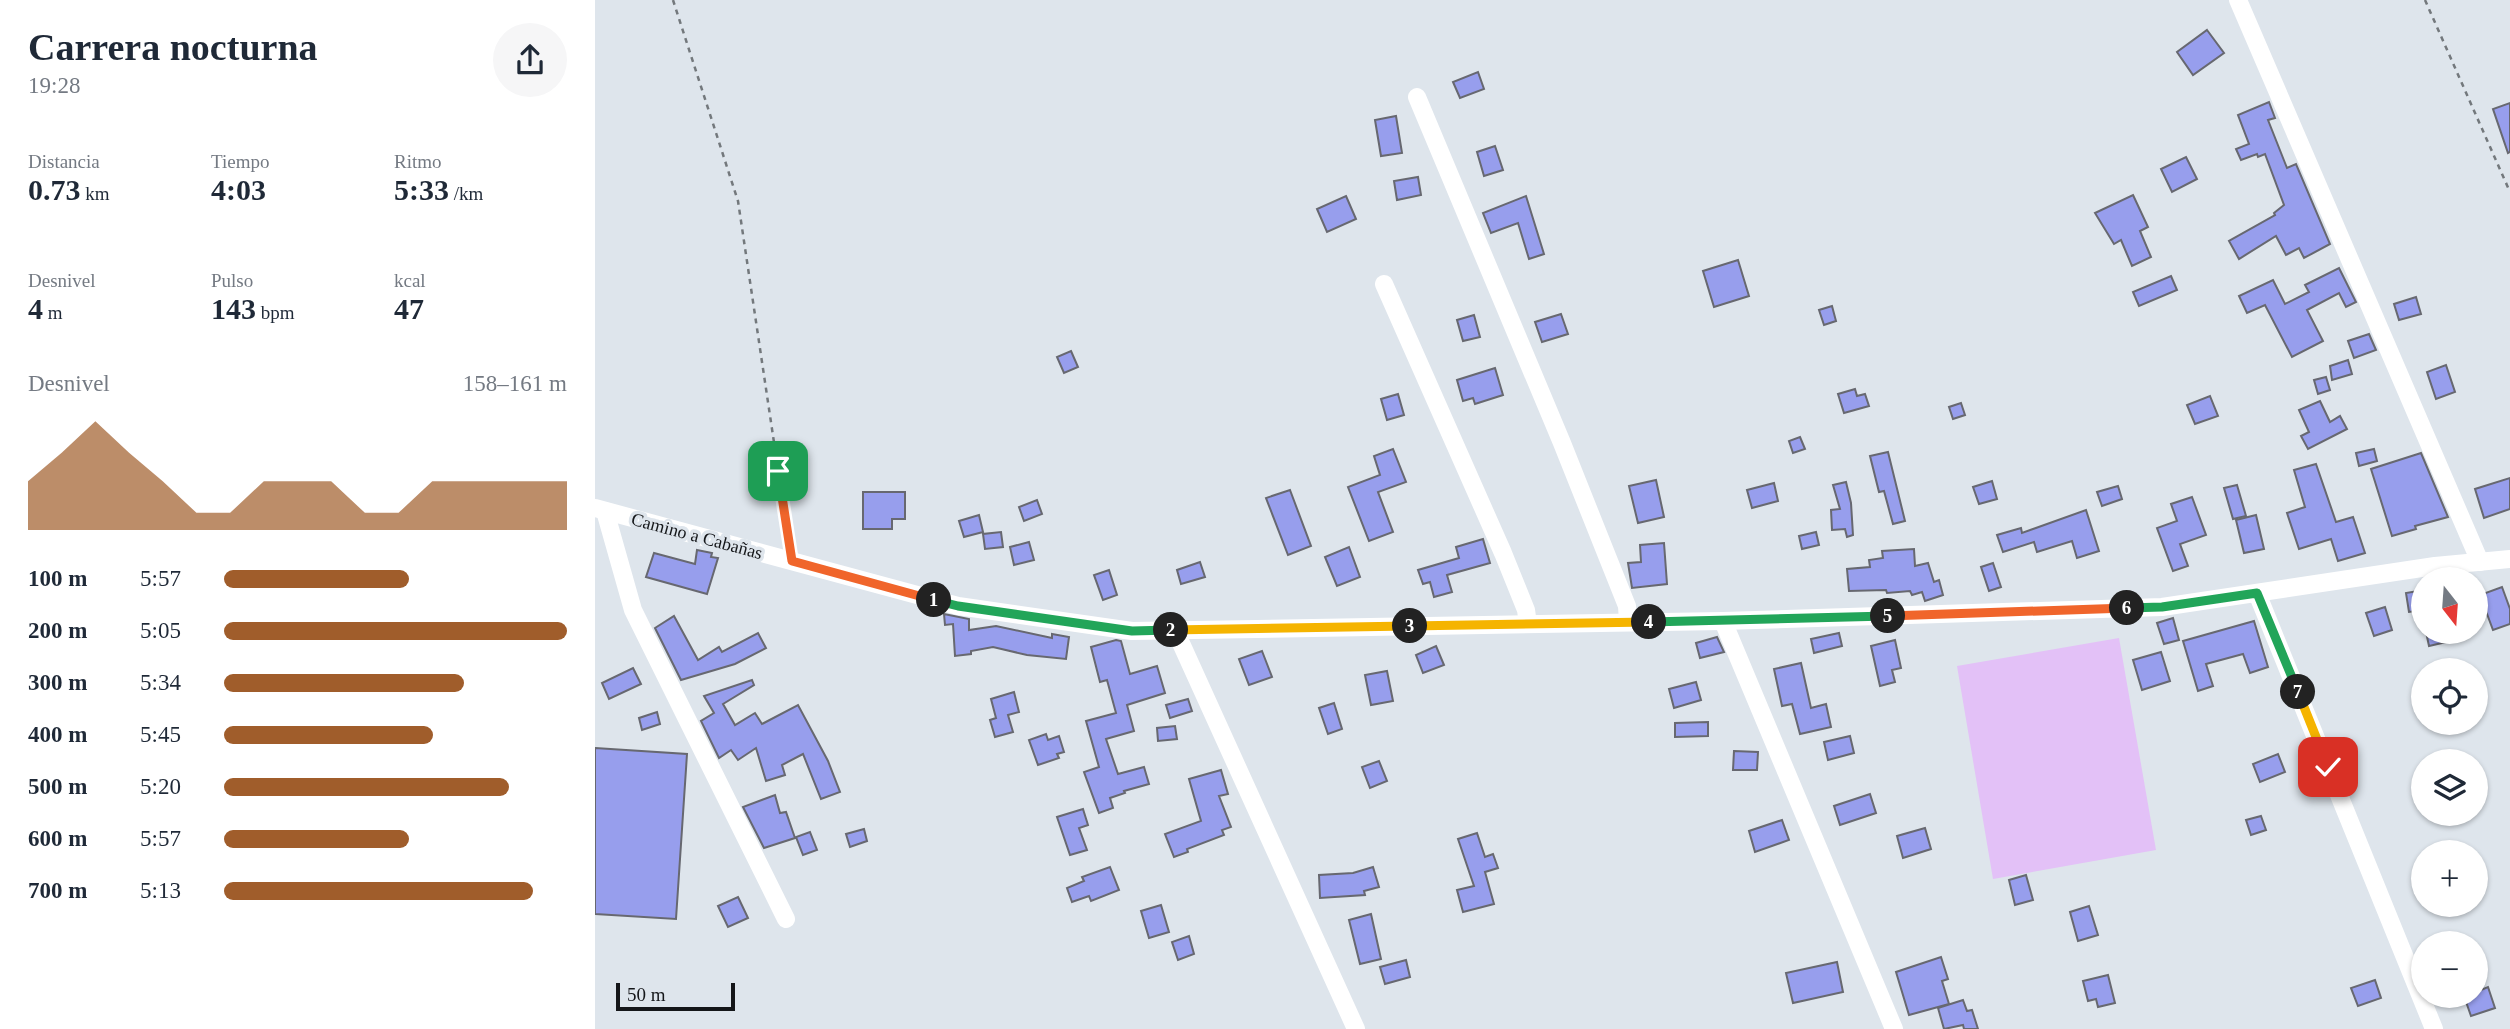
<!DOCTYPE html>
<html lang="es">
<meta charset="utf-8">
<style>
body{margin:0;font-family:Georgia,serif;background:#f6f6f7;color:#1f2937;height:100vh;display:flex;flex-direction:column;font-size:26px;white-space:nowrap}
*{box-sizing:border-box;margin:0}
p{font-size:23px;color:#747a83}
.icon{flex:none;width:38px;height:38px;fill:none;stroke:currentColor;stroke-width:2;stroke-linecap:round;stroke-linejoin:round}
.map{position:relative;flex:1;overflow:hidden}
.details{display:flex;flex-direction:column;background:#fff;width:595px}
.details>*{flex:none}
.needle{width:46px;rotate:163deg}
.controls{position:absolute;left:1816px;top:567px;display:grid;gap:14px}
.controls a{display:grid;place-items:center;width:77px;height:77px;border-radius:50%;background:#fff;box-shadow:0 2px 5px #0004;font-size:35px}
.scale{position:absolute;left:21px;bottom:18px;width:119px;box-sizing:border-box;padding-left:7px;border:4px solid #141619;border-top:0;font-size:19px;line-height:24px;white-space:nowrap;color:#141619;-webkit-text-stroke:5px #dee5ec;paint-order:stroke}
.pin{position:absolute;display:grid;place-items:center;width:60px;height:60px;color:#fff;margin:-30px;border-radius:14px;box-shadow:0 4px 10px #0006}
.km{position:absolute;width:35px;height:35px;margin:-18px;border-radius:50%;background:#222;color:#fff;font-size:19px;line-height:35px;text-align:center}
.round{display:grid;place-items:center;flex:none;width:74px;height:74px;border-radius:37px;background:#f6f6f7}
.headline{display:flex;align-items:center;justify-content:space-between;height:119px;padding:0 28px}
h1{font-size:38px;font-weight:700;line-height:52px}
.stats{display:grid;grid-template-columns:repeat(3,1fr);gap:10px;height:119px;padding:7px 28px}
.stats div{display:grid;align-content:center}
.stats b{font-size:30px;font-weight:700}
.stats small{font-size:19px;font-weight:400}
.stats p{font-size:19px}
.chart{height:196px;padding:14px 28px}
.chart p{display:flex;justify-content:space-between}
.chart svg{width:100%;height:126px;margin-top:7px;fill:#a05d2b;opacity:.7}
ul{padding:0 28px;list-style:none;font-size:23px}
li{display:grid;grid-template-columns:112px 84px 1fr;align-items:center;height:52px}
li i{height:18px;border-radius:9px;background:#a05d2b}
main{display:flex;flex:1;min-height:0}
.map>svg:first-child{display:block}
.green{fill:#e3c1f7}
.building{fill:#979eed;stroke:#676870;stroke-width:2}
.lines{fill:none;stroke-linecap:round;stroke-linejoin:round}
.path{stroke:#73787c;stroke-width:2.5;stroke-dasharray:5 5;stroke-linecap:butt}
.minor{stroke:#fff;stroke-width:18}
.split-1-casing{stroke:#fff;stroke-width:14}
.split-2-casing{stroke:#fff;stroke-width:14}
.split-3-casing{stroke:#fff;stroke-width:14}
.split-4-casing{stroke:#fff;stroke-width:14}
.split-5-casing{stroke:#fff;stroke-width:14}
.split-6-casing{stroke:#fff;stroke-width:14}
.split-7-casing{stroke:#fff;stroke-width:14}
.split-8-casing{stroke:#fff;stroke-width:14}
.split-1{stroke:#f0652b;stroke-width:9}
.split-2{stroke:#22a559;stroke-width:9}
.split-3{stroke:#f5b400;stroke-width:9}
.split-4{stroke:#f5b400;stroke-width:9}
.split-5{stroke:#22a559;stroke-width:9}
.split-6{stroke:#f0652b;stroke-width:9}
.split-7{stroke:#22a559;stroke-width:9}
.split-8{stroke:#f5b400;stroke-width:9}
.labels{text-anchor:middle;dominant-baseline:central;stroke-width:7;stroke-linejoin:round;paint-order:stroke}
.street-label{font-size:18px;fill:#141619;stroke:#dee5ec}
</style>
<main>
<section class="details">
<div class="headline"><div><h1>Carrera nocturna</h1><p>19:28</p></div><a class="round"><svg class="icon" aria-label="share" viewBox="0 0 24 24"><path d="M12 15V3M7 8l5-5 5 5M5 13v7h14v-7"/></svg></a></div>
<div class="stats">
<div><p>Distancia</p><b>0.73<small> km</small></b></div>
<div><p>Tiempo</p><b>4:03</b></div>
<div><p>Ritmo</p><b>5:33<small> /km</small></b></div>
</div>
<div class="stats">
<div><p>Desnivel</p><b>4<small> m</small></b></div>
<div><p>Pulso</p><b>143<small> bpm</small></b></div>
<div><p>kcal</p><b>47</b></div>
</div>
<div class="chart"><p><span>Desnivel</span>158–161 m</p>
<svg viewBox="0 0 160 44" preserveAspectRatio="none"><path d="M0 44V27L10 17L20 6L30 17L40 27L50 38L60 38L70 27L80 27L90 27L100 38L110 38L120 27L130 27L140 27L150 27L160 27V44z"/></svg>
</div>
<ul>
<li><b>100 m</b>5:57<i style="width:54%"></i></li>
<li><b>200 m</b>5:05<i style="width:100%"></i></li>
<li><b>300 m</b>5:34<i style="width:70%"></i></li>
<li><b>400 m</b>5:45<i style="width:61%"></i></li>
<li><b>500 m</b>5:20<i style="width:83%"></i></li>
<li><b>600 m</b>5:57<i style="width:54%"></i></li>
<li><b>700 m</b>5:13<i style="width:90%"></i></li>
</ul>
</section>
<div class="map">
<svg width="1915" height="1029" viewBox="0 0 1915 1029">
<rect width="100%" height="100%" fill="#dee5ec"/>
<!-- green -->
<polygon class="green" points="1524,638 1561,850 1398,879 1362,666"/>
<!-- building -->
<g class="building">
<polygon points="1612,30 1629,53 1598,75 1582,52"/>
<polygon points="883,72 889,89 865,98 858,82"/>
<polygon points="1674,102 1680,118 1673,120 1692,168 1701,164 1735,244 1709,258 1704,248 1691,255 1681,236 1644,259 1634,241 1680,215 1679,213 1689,205 1670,154 1663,157 1662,154 1646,160 1641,149 1654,144 1643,115"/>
<polygon points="1915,103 1915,152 1913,153 1898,109"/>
<polygon points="801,116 807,153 786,156 780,120"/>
<polygon points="900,146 908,170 889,176 882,152"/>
<polygon points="1591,157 1602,179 1577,192 1566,169"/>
<polygon points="823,177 826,195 802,200 799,181"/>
<polygon points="1538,195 1553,227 1545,231 1556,257 1537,266 1526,240 1519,244 1500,213"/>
<polygon points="751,196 761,219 732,232 722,209"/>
<polygon points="931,196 949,254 934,259 923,223 896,233 888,213"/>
<polygon points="1143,260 1154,296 1119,307 1108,271"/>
<polygon points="1744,268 1761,302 1751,307 1744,293 1712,310 1728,341 1697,357 1670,305 1652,313 1644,296 1678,280 1690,304 1714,292 1710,285"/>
<polygon points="1576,276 1582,290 1544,306 1538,292"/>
<polygon points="1821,297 1826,314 1804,320 1799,304"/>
<polygon points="1237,306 1241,321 1229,325 1224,310"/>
<polygon points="966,314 973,334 947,342 940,322"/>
<polygon points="879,315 885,337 868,341 862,320"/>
<polygon points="1774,334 1781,350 1759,358 1753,341"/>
<polygon points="476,351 483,367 469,373 462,357"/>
<polygon points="1753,360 1757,374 1737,380 1735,366"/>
<polygon points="1851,365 1860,392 1841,399 1832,372"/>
<polygon points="900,368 908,395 880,404 878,398 868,401 862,380"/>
<polygon points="1731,377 1735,390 1723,394 1719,380"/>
<polygon points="1260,389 1262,396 1270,394 1274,406 1249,413 1243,394"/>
<polygon points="803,394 809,415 792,420 786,399"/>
<polygon points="1615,396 1623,416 1600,424 1592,405"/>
<polygon points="1725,401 1735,422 1745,416 1752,429 1713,449 1706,436 1714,432 1704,410"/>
<polygon points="1366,403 1370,415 1358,419 1354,407"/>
<polygon points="1205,437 1210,449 1198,453 1194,441"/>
<polygon points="798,449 811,482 783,492 798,532 774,541 753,487 785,475 779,456"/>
<polygon points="1779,449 1782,461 1764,466 1761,453"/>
<polygon points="1293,452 1310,521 1298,524 1289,491 1284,492 1275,456"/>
<polygon points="1826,453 1853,517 1820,526 1821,529 1797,536 1776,469"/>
<polygon points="1721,464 1741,522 1758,517 1770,553 1743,561 1736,539 1704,549 1692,513 1710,507 1699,470"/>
<polygon points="1915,478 1915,509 1889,518 1880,489"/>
<polygon points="1061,480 1069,517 1043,523 1034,486"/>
<polygon points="1397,481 1402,499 1384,504 1378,487"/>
<polygon points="1251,482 1256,503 1258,535 1252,537 1250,529 1237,530 1236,510 1245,509 1238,485"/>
<polygon points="1179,483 1183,501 1157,508 1152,490"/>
<polygon points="1642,485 1651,516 1638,519 1629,488"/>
<polygon points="1523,486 1527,499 1507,506 1502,492"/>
<polygon points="695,490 716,546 693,555 671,498"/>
<polygon points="268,492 310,492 310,519 297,519 297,529 268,529"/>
<polygon points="1597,497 1611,535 1585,544 1593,566 1578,571 1562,528 1582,521 1576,504"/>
<polygon points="442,500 447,514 429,521 424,507"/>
<polygon points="1491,510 1504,551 1482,558 1477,541 1442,552 1439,542 1408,552 1402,535 1426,528 1427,533"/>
<polygon points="384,515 388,532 369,537 364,521"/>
<polygon points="1661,515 1669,549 1649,553 1641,520"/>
<polygon points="406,532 408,547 390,549 388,534"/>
<polygon points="1221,532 1224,545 1207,549 1204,536"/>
<polygon points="888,539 895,563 852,575 857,592 839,597 835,582 828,584 823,570 864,558 861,547"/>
<polygon points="434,542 439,560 419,565 415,547"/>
<polygon points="1069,543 1072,584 1037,588 1033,563 1046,562 1045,545"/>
<polygon points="754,547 765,577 742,586 730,557"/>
<polygon points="1319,549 1320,566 1333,563 1339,582 1344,580 1348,595 1330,601 1327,592 1317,595 1315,591 1292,593 1291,590 1254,591 1252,569 1275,567 1274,560 1288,558 1287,551"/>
<polygon points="102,550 117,553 116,557 123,558 112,594 51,577 59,553 100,564"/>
<polygon points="605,562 610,577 586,584 582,570"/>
<polygon points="1398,563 1406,587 1394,591 1386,567"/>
<polygon points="514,570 522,595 508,600 499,575"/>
<polygon points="1907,587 1915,609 1915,624 1898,630 1885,595"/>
<polygon points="1829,590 1829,610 1814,612 1811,593"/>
<polygon points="1790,607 1797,630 1779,636 1771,613"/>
<polygon points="349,614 374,619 374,630 401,626 457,638 457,634 474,637 471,659 432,655 398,647 376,651 376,654 360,656 358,624 350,625"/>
<polygon points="79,616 103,660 124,647 127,652 163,633 171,648 140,664 86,680 60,628"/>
<polygon points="1578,618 1584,640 1569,644 1562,623"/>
<polygon points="1659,621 1673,667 1655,673 1648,654 1611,664 1618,686 1603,691 1588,641"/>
<polygon points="1831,632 1872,632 1873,637 1834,646"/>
<polygon points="1244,633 1247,646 1219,653 1216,639"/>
<polygon points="1122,637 1129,652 1105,658 1101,643"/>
<polygon points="521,640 526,641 535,674 562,666 570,693 532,705 539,731 511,739 523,774 549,767 554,784 529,791 530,793 515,798 518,808 504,813 489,772 504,767 491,721 521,713 512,680 505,682 496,647"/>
<polygon points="1300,640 1306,668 1297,670 1300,682 1285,686 1276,646"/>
<polygon points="841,646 849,665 828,673 821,655"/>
<polygon points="667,651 677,677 654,685 644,659"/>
<polygon points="1566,652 1575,681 1547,690 1538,660"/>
<polygon points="1206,663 1216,708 1231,704 1236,727 1205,734 1197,704 1187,706 1179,669"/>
<polygon points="38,668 46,684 14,699 7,683"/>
<polygon points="792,671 798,701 776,705 770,675"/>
<polygon points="157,680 159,685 128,704 140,725 160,713 167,724 203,705 233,761 245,792 226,799 208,754 187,765 190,775 171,781 161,748 143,760 136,750 124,758 106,721 119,713 109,696"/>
<polygon points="1101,682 1106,700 1079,708 1074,689"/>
<polygon points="419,692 424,712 413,715 418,732 400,737 395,720 401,718 396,699"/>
<polygon points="593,699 597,711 575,718 571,705"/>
<polygon points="739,703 747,729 733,734 724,708"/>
<polygon points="62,712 65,724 47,730 44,718"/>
<polygon points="1113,722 1113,736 1080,737 1080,723"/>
<polygon points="580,726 582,739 563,741 562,728"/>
<polygon points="451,734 453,740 464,736 469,752 462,754 464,758 443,765 434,740"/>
<polygon points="1255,736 1259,753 1233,760 1229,742"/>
<polygon points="0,748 92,754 81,919 0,914"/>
<polygon points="1139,751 1163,752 1162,770 1138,770"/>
<polygon points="1683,754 1690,772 1665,782 1658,764"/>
<polygon points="784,761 792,781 775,788 767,767"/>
<polygon points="626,770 633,794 624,796 636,827 627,830 629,835 592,849 593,852 579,857 570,834 606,821 594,779"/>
<polygon points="1275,794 1281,813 1245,825 1239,806"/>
<polygon points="180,795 185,813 191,812 200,838 169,848 148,807"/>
<polygon points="488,809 493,825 484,828 492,850 475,855 462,817"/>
<polygon points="1666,816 1671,830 1656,835 1651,820"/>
<polygon points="1187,820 1194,840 1160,852 1154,831"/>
<polygon points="1330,828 1336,849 1308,858 1302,836"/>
<polygon points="269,829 272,841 255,847 251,834"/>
<polygon points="215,832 222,850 208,855 201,837"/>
<polygon points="882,833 890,857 898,854 903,868 890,872 899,904 868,912 862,890 879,886 863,839"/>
<polygon points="515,867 524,890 496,901 494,896 477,902 472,888 489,881 487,877"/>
<polygon points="778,867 784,887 769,891 770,895 725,898 724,875 758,873"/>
<polygon points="1431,875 1438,900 1420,905 1414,880"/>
<polygon points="143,897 153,918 133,927 123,906"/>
<polygon points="566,905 574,932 554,938 546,911"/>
<polygon points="1494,906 1503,935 1483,941 1475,912"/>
<polygon points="776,914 786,959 765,964 754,920"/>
<polygon points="594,936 599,954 583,960 577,942"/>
<polygon points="1346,957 1353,979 1347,981 1354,1004 1314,1015 1301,972"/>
<polygon points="811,960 815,977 790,984 785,967"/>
<polygon points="1242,962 1248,992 1198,1003 1191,973"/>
<polygon points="1513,975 1520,1003 1503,1007 1501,999 1493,1001 1488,981"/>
<polygon points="1780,980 1786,998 1763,1006 1756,988"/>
<polygon points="1893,987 1900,1008 1876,1016 1869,996 1881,996 1881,992"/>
<polygon points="1368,1000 1372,1011 1377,1010 1383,1029 1369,1029 1368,1025 1349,1029 1343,1008"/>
</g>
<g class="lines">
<!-- path -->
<g class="path">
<polyline points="78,0 143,201 194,543"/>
<polyline points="1830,0 1915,192"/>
</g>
<!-- minor -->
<g class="minor">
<polyline points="1643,0 1885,562"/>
<polyline points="822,97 967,443 1032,606 1033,622"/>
<polyline points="789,284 908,553 931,610 933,624"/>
<polyline points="0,508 363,606 537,631 1128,621 1567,607 1840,566 1915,559"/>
<polyline points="10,511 38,610 191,919"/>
<polyline points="1662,593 1839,1029"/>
<polyline points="1128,621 1299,1029"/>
<polyline points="580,630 761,1029"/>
</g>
</g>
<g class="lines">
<defs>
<polyline id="split-1" points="183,471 197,561 339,600"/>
<polyline id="split-2" points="339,600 363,606 537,631 576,630"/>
<polyline id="split-3" points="576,630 815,626"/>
<polyline id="split-4" points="815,626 1054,622"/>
<polyline id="split-5" points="1054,622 1293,616"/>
<polyline id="split-6" points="1293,616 1532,608"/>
<polyline id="split-7" points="1532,608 1567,607 1662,593 1703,692"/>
<polyline id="split-8" points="1703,692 1733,767"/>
</defs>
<!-- split-1 casing -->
<use href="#split-1" class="split-1-casing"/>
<!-- split-2 casing -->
<use href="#split-2" class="split-2-casing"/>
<!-- split-3 casing -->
<use href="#split-3" class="split-3-casing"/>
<!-- split-4 casing -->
<use href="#split-4" class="split-4-casing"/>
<!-- split-5 casing -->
<use href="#split-5" class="split-5-casing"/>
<!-- split-6 casing -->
<use href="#split-6" class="split-6-casing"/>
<!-- split-7 casing -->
<use href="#split-7" class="split-7-casing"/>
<!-- split-8 casing -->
<use href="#split-8" class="split-8-casing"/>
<!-- split-1 -->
<use href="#split-1" class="split-1"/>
<!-- split-2 -->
<use href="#split-2" class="split-2"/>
<!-- split-3 -->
<use href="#split-3" class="split-3"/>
<!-- split-4 -->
<use href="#split-4" class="split-4"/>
<!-- split-5 -->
<use href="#split-5" class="split-5"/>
<!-- split-6 -->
<use href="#split-6" class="split-6"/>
<!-- split-7 -->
<use href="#split-7" class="split-7"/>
<!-- split-8 -->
<use href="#split-8" class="split-8"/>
</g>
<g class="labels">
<!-- street labels -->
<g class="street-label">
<text transform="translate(102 536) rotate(15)">Camino a Cabañas</text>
</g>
</g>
</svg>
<div class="controls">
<a><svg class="needle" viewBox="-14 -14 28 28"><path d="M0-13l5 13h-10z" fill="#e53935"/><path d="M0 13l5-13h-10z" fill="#747a83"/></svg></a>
<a><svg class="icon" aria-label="locate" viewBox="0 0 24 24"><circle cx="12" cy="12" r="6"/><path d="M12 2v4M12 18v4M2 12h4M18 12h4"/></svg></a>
<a><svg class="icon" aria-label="layers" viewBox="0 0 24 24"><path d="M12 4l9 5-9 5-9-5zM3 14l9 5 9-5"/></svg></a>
<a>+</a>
<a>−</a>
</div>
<div class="scale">50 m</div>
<div class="pin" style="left:183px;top:471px;background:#1e9e55"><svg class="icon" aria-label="arrive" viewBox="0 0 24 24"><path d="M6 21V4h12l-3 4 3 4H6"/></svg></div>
<div class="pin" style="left:1733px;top:767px;background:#d93025"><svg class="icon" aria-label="check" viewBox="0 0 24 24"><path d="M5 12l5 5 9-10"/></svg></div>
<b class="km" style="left:339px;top:600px">1</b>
<b class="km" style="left:576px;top:630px">2</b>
<b class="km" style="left:815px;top:626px">3</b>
<b class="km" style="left:1054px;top:622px">4</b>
<b class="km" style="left:1293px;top:616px">5</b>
<b class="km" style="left:1532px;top:608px">6</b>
<b class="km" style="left:1703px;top:692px">7</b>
</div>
</main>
